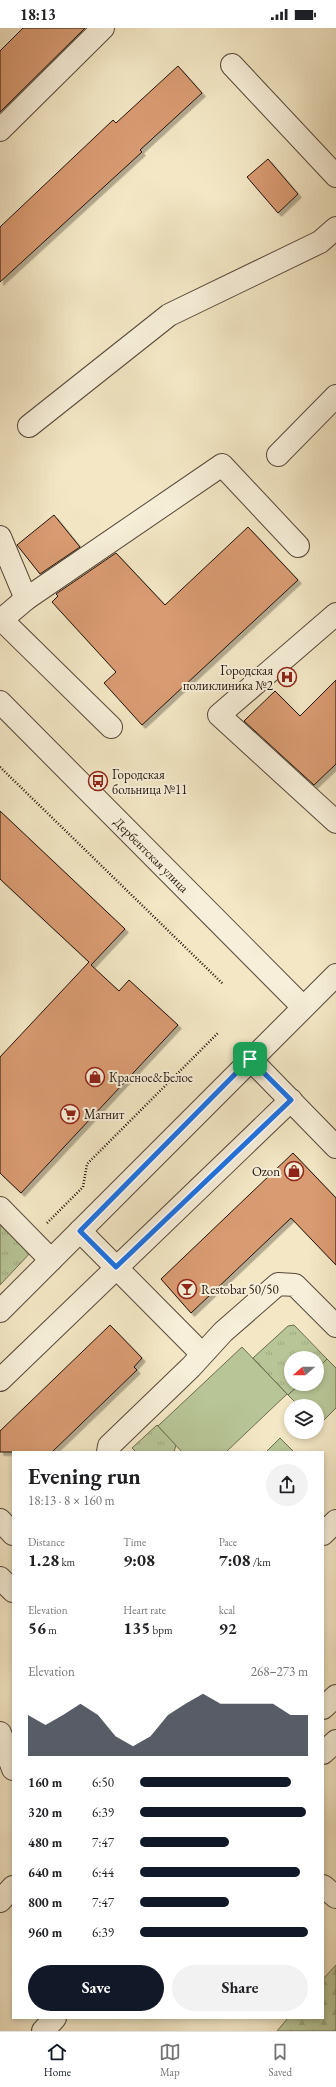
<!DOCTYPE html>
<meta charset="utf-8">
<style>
body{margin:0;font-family:"EB Garamond",serif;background:#f2f2f2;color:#202124;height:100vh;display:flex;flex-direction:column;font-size:15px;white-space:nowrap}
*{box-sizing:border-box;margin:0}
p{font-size:13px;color:#757577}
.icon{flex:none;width:22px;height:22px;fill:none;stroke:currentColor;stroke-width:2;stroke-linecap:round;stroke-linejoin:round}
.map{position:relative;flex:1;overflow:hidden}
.drawer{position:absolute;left:12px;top:1423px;width:312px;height:568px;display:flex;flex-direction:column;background:#fff;border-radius:0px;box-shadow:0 2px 6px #0003}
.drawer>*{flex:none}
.needle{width:26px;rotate:250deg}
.tools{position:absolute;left:284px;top:1323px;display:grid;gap:8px}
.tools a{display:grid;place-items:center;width:40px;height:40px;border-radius:50%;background:#fff;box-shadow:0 2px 6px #0003;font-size:20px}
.pin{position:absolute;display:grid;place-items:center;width:34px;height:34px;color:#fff;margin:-17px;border-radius:8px;box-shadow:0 2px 6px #0006}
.round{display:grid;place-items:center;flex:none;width:42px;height:42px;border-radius:21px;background:#f2f2f2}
.head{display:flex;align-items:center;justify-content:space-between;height:68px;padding:0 16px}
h1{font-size:22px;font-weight:700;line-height:30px}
.stats{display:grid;grid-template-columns:repeat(3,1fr);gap:6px;height:68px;padding:4px 16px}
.stats div{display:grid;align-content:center}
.stats b{font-size:17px;font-weight:700}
.stats small{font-size:11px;font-weight:400}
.stats p{font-size:11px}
.chart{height:112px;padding:8px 16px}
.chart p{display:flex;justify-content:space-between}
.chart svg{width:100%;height:72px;margin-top:4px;fill:#111827;opacity:.7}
.action{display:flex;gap:8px;margin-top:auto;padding:8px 16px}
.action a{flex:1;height:46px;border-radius:24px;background:#111827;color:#fff;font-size:16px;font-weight:700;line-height:46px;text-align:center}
.action a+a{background:#f2f2f2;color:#202124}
ul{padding:0 16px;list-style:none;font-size:13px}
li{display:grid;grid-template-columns:64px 48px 1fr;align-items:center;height:30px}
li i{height:10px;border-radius:5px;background:#111827}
.status{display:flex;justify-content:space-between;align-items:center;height:28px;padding:0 20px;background:#fff;direction:ltr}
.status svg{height:11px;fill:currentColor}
.tabs{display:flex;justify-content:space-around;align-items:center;height:56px;border-top:1px solid #e0e0e0;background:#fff;font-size:11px;color:#757577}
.tabs a{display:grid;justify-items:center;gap:2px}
.tabs .current{color:#111827}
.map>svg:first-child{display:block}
.grass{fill:url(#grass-tufts);stroke:#6e6c51}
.forest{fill:url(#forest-firs);stroke:#6e6c51}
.pitch{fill:#b8c697;stroke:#6e6c51}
.building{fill:#d99b72;stroke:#23130b;filter:url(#shadow)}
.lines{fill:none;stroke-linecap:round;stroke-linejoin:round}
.minor-casing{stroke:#57483a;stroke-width:24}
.path{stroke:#23130b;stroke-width:2.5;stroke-dasharray:1 2;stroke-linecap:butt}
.minor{stroke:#f7efd9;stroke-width:22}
.route-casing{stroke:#fff;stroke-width:8}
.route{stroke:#1a73e8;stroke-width:5}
.labels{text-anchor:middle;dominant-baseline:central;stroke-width:4;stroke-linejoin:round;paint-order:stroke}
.poi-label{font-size:13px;fill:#23130b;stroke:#f7efd9;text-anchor:start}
.street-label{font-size:13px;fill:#23130b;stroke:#f7efd9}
</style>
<div class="status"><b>18:13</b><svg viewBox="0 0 49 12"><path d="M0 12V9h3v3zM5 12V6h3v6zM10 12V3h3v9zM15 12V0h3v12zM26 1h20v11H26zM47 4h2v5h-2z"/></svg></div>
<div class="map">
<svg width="336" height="2003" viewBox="0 0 336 2003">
<defs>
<pattern id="grass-tufts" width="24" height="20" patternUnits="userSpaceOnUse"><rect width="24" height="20" fill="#b8c697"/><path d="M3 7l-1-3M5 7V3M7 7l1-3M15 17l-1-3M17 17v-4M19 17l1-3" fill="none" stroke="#9ea981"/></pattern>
<pattern id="forest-firs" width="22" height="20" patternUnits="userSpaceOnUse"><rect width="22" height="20" fill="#b8c697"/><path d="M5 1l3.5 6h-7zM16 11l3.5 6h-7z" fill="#9ea981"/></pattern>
<filter id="shadow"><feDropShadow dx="3.5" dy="3.5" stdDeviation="0" flood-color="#0004"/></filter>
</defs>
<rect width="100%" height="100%" fill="#f3e7c5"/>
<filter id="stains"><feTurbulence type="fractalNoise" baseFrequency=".005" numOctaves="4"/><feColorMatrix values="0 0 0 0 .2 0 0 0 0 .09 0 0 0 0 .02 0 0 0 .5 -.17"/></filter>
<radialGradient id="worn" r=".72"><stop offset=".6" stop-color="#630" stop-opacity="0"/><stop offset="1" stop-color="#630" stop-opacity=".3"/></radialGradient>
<!-- grass -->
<g class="grass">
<polygon points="0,1194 32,1223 0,1257"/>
<polygon points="294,1297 327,1331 317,1341 317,1330 291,1330 291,1356 300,1356 288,1367 253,1330 288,1298"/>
<polygon points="157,1397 176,1417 174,1424 136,1424 132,1420"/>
</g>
<!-- forest -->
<polygon class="forest" points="336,1937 336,2003 277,2003 288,1990 323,1990 323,1951"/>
<!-- pitch -->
<g class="pitch">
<polygon points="242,1319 287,1366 226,1424 182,1424 158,1398"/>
<polygon points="327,1331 336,1340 336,1380 318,1398 317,1378 299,1378 288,1367 300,1356 317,1356 317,1341"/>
<polygon points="280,1410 294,1424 266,1424"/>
</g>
<!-- building -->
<g class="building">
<polygon points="23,0 85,0 0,84 0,23"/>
<polygon points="178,38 202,65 140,122 142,124 0,254 0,199 113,92 116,95"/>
<polygon points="268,131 298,166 278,185 247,149"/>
<polygon points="54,487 80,519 40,546 17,517"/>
<polygon points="248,499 298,552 142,697 104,655 116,644 52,574 58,568 56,566 116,525 165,577"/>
<polygon points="336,652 336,736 314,757 244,693 275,663 300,688"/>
<polygon points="0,783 125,901 91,937 119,963 129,952 178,997 21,1165 0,1145 0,1029 89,934 0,851"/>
<polygon points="293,1125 336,1170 336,1237 291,1190 191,1285 161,1251"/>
<polygon points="110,1297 142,1330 134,1339 137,1342 52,1424 0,1424 0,1403"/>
</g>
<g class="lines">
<defs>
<g id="minor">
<polyline points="232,37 336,148"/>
<polyline points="0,102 103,0"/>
<polyline points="29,398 169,287 320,214 336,200"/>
<polyline points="278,427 336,368"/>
<polyline points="0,509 26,571"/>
<polyline points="336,586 219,687 336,794"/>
<polyline points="2,592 111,699"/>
<polyline points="0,593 26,571 222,437 298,518"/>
<path id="s1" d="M0,674L303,979"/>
<polyline points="250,1031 336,1119"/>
<polyline points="0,1180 51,1232"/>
<polyline points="80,1203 202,1326"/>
<polyline points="0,1283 336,947"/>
<polyline points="0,1352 291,1072"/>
<polyline points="108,1424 109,1418 191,1339 223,1304 278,1256 295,1257 336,1298"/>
<polyline points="0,1492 13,1506"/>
<polyline points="323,1506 336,1493"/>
<polyline points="0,1550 13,1563"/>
<polyline points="323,1680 336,1668"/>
<polyline points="0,1705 13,1741"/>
<polyline points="323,1725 336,1713"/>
<polyline points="323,1858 336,1869"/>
<polyline points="0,1873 13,1859"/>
<polyline points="43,2003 55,1990"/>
</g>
</defs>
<!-- minor casing -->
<use href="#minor" class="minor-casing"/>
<!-- path -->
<g class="path">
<polyline points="0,739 223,956"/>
<polyline points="47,1195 83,1159 87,1136 218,1005"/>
</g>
<!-- minor -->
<use href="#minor" class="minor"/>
</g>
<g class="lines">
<defs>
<polygon id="route" points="250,1031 291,1072 116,1239 80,1203"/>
</defs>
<!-- route casing -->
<use href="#route" class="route-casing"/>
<!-- route -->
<use href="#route" class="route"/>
</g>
<!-- icons -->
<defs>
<symbol id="hospital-ring" viewBox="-11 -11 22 22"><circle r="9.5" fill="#f7efd9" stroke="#8f2418" stroke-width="1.5"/><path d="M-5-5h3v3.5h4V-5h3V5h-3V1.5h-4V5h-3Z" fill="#8f2418"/></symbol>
<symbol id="bus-ring" viewBox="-11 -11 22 22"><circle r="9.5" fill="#f7efd9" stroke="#8f2418" stroke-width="1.5"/><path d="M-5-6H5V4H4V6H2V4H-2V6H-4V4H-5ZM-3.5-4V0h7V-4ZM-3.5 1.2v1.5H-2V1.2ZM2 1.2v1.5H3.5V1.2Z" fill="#8f2418"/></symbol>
<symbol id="shop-ring" viewBox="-11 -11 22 22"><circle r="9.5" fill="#f7efd9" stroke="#8f2418" stroke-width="1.5"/><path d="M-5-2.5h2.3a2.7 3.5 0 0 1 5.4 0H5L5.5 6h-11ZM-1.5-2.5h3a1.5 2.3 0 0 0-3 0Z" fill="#8f2418"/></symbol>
<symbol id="supermarket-ring" viewBox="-11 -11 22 22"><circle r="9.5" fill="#f7efd9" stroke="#8f2418" stroke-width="1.5"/><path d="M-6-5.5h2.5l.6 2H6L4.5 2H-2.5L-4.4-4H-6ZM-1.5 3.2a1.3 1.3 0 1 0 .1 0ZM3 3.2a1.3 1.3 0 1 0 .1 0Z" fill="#8f2418"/></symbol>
<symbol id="bar-ring" viewBox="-11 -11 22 22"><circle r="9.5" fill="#f7efd9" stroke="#8f2418" stroke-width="1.5"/><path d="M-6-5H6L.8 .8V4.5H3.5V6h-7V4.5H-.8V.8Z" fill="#8f2418"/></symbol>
</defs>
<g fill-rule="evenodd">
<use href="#hospital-ring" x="276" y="638" width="22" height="22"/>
<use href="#bus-ring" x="87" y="742" width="22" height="22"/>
<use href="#shop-ring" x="84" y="1038" width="22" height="22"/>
<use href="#supermarket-ring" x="59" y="1075" width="22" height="22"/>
<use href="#shop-ring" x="283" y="1132" width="22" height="22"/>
<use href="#bar-ring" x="176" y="1250" width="22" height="22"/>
</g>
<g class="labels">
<!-- poi labels -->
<g class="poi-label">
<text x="273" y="642" text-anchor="end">Городская<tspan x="273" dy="15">поликлиника №2</tspan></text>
<text x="112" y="746">Городская<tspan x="112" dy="15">больница №11</tspan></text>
<text x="109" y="1049">Красное&amp;Белое</text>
<text x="84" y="1086">Магнит</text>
<text x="280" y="1143" text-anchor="end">Ozon</text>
<text x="201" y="1261">Restobar 50/50</text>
</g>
<!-- street labels -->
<g class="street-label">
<text stroke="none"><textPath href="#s1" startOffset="215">Дербентская улица</textPath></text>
</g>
</g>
<rect width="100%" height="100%" filter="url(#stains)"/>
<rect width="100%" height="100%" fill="url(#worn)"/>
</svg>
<div class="tools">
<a><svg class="needle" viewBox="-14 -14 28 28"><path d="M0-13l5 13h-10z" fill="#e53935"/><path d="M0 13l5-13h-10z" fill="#757577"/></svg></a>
<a><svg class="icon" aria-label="layers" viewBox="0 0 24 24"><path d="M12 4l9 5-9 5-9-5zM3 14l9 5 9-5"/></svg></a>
</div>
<div class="pin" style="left:250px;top:1031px;background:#1e9e55"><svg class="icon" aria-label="arrive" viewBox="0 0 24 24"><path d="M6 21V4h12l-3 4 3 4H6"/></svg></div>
<section class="drawer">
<div class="head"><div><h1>Evening run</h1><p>18:13 · 8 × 160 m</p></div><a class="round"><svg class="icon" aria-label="share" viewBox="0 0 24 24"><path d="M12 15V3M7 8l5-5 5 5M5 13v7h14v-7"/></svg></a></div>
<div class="stats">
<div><p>Distance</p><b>1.28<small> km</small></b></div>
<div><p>Time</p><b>9:08</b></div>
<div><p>Pace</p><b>7:08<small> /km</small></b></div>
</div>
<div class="stats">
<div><p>Elevation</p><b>56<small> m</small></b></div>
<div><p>Heart rate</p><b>135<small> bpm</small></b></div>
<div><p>kcal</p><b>92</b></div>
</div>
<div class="chart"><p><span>Elevation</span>268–273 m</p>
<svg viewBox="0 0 160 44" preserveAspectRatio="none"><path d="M0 44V19L10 25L20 19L30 12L40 19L50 32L60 38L70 32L80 19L90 12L100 6L110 12L120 12L130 12L140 12L150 19L160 19V44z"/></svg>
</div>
<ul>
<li><b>160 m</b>6:50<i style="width:90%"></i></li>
<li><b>320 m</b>6:39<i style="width:99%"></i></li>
<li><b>480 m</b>7:47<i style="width:53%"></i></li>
<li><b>640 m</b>6:44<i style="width:95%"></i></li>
<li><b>800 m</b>7:47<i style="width:53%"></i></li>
<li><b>960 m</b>6:39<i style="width:100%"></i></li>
</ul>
<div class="action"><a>Save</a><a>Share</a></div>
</section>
</div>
<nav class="tabs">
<a class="current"><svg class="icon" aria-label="home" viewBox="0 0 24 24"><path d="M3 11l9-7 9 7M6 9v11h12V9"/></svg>Home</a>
<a><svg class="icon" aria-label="map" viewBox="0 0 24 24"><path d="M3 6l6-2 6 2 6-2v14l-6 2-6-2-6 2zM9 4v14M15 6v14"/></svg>Map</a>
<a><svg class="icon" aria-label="saved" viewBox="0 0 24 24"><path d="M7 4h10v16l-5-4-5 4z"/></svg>Saved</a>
</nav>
